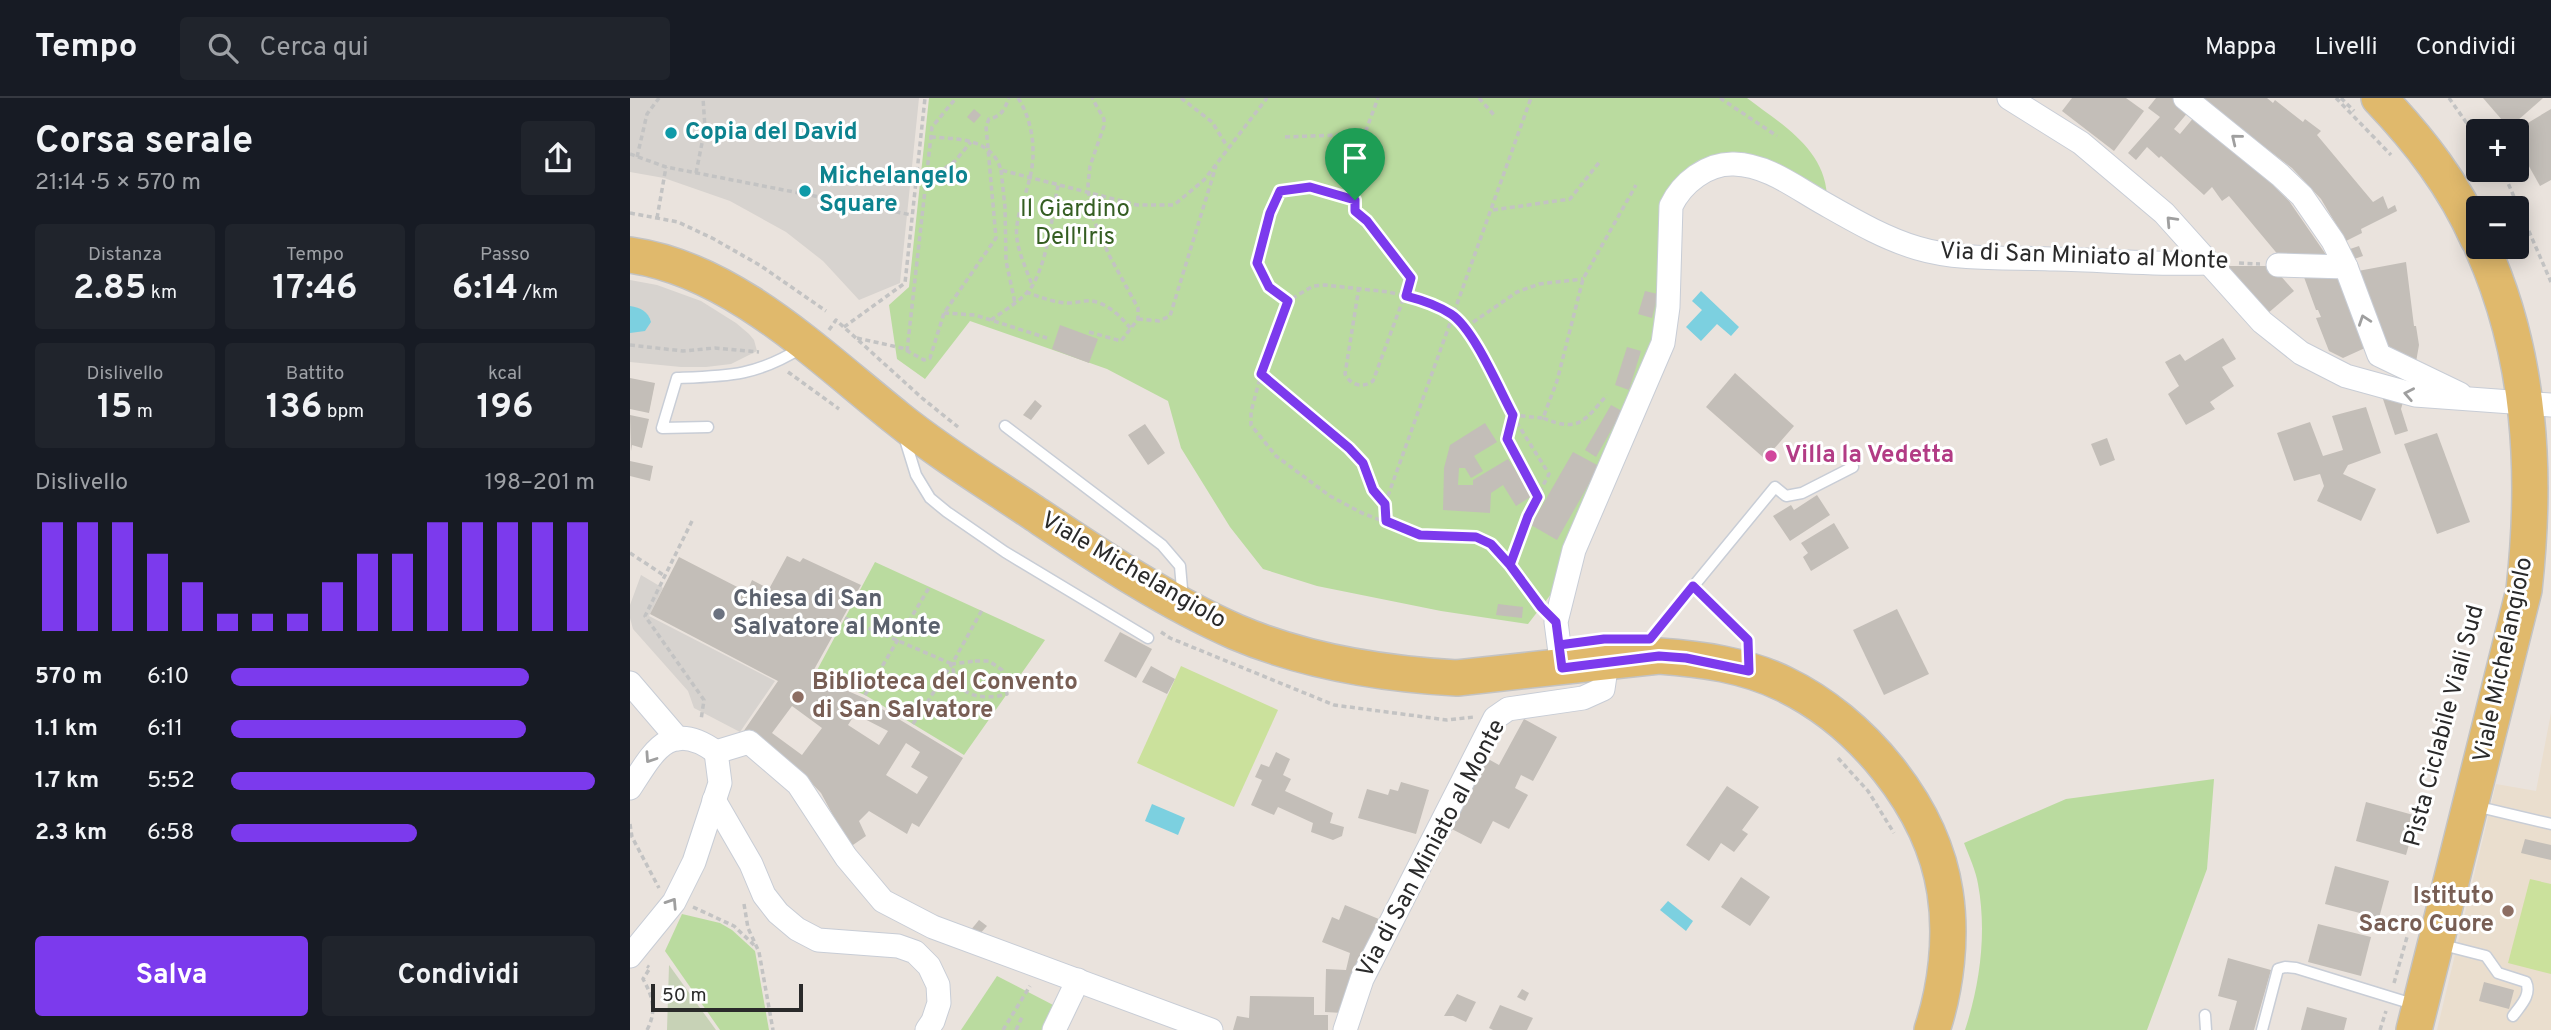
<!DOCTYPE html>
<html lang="it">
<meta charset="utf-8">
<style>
body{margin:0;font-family:Overpass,sans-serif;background:#20242c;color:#f1f3f6;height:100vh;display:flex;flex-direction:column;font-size:26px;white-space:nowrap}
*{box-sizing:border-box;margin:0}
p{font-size:23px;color:#9ea1a6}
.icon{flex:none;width:38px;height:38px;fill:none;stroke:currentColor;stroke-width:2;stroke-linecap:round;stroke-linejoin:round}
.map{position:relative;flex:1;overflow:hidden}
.panel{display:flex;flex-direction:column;background:#171b24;width:630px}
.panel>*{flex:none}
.tools{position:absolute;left:1836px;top:21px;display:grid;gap:14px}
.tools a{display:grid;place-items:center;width:63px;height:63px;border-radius:7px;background:#171b24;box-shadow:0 4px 18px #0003;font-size:35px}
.scale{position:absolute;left:21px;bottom:18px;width:152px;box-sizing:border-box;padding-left:7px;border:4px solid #2a2a2a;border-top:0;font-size:19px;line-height:24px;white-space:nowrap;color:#2a2a2a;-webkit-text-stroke:5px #fff;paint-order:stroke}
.pin{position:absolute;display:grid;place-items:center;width:60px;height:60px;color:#fff;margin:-72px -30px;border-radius:50% 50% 50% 0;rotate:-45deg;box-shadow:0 0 7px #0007}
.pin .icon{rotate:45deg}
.round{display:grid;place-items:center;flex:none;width:74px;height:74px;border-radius:7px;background:#20242c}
.headline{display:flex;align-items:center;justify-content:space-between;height:119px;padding:0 35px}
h1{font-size:38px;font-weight:700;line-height:52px}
.metrics{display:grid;grid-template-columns:repeat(3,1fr);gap:10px;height:119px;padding:7px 35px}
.metrics div{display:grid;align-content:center;border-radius:7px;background:#20242c;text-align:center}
.metrics b{font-size:35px;font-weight:700}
.metrics small{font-size:19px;font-weight:400}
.metrics p{font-size:19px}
.chart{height:196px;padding:14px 35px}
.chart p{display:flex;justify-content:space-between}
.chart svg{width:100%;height:126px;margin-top:7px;stroke:#7c3aed;stroke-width:6}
.button{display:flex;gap:14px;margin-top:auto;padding:14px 35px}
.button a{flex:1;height:80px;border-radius:7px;background:#7c3aed;color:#fff;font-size:28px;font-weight:700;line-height:80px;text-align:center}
.button a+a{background:#20242c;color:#f1f3f6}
ul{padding:0 35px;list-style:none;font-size:23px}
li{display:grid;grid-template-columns:112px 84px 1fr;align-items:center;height:52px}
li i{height:18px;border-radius:9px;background:#7c3aed}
header{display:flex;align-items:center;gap:42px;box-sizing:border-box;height:98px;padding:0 35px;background:#171b24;border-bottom:2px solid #363941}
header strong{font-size:33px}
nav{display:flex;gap:38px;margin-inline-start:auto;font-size:24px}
.search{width:490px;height:63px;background:#20242c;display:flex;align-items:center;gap:18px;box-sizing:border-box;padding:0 24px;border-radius:7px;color:#9ea1a6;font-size:26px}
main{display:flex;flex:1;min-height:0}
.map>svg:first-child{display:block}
.education{fill:#eadece}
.green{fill:#badb9f}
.cemetery{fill:#c7d2b6}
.pitch{fill:#cbe19c}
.plaza{fill:#d7d3cf}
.water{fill:#7cd0e0}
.building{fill:#c3beb8;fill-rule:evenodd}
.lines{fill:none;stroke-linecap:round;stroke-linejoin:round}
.lane-casing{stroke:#c8cdd6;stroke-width:13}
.street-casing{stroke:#c8cdd6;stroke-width:25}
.primary-casing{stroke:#c3c3c3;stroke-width:38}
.path{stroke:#c3c3c3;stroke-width:3.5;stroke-dasharray:5 3.5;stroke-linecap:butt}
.lane{stroke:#fff;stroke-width:10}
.street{stroke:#fff;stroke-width:23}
.primary{stroke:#e0b96c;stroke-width:35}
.oneway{stroke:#9f9f9f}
.route-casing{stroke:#fff;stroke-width:14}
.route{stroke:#7c3aed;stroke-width:9}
.culture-dot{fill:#0f9aa8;stroke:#fff;stroke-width:2.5}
.hotel-dot{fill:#d1479c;stroke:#fff;stroke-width:2.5}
.worship-dot{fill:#6b7280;stroke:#fff;stroke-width:2.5}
.education-dot{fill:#8d6e63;stroke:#fff;stroke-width:2.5}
.labels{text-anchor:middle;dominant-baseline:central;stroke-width:6;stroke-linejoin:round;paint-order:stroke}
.culture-label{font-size:24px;font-weight:bold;fill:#0d838f;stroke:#fff;text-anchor:start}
.park-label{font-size:24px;fill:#355e22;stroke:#fff}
.street-label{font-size:24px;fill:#2a2a2a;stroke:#fff}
.hotel-label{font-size:24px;font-weight:bold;fill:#b23c85;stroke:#fff;text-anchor:start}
.worship-label{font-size:24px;font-weight:bold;fill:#5b616d;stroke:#fff;text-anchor:start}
.education-label{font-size:24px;font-weight:bold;fill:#785e54;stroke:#fff;text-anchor:start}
</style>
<header>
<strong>Tempo</strong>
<div class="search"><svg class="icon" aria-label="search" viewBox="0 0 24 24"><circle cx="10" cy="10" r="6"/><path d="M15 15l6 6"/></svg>Cerca qui</div>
<nav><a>Mappa</a><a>Livelli</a><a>Condividi</a></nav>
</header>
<main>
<section class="panel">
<div class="headline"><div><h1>Corsa serale</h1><p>21:14 · 5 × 570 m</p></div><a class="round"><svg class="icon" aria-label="share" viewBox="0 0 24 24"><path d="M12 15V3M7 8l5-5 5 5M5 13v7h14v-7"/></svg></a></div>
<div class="metrics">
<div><p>Distanza</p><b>2.85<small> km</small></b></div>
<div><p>Tempo</p><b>17:46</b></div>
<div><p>Passo</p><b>6:14<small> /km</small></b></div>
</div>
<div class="metrics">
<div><p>Dislivello</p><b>15<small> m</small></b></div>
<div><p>Battito</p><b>136<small> bpm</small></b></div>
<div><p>kcal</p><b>196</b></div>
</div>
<div class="chart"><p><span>Dislivello</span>198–201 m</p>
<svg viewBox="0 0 160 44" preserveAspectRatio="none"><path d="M5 44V6M15 44V6M25 44V6M35 44V17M45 44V27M55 44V38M65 44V38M75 44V38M85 44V27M95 44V17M105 44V17M115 44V6M125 44V6M135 44V6M145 44V6M155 44V6"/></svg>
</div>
<ul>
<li><b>570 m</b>6:10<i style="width:82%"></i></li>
<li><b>1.1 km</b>6:11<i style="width:81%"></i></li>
<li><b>1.7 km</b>5:52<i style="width:100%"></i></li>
<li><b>2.3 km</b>6:58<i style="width:51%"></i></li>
</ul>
<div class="button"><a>Salva</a><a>Condividi</a></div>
</section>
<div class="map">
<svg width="1921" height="932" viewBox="0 0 1921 932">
<rect width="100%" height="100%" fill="#eae3dd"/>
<!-- education -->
<polygon class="education" points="1921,615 1921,932 1807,932 1866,686 1906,693"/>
<!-- green -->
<g class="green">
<path d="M299,0H1117C1151,26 1194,50 1197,97L1147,69L1053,77L1027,243L925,491L898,526L811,513L687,488L633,471L600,429L551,350L538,303L477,271L340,223L295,281L267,261L259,207L279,189Z"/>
<polygon points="245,464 415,542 334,657 235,597 185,576"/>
<path d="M1584,681L1577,771L1517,932H1335C1350,886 1357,834 1348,786C1346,773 1339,758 1334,745L1436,701Z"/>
<polygon points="52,816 90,825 102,832 125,853 139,932 90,932 35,853"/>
<polygon points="367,878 429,910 417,932 331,932"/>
</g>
<!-- cemetery -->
<polygon class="cemetery" points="39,867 86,932 37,932"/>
<!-- pitch -->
<g class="pitch">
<polygon points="551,568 648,612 604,709 507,665"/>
<polygon points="1900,781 1921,786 1921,876 1878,865"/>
</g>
<!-- plaza -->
<g class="plaza">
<polygon points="0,0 289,0 270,185 229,202 193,163 156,134 100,103 34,80 0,74"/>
<polygon points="0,182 27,187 71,203 106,225 119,236 124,242 127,253 101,266 76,269 51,269 0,264"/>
<polygon points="11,477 33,490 19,518 145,583 110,634 64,610 58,593 3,531 0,520 0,507"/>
</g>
<!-- water -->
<g class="water">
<polygon points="1071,193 1109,229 1101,238 1087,226 1071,243 1056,229 1072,212 1062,203"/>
<path d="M0,208C11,210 18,213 21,224L15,233L0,235Z"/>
<polygon points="522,706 555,720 548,737 515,723"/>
<polygon points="1038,803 1063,823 1056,833 1030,812"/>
</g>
<!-- building -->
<g class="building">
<polygon points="1442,0 1496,0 1514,13 1484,53 1432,13"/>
<polygon points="1526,0 1544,0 1559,13 1544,31 1550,36 1565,18 1628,72 1659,103 1699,161 1655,165 1599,98 1592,103 1582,89 1574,97 1531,58 1529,60 1517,49 1506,62 1498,55 1530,19 1518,10"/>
<polygon points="1570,0 1637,0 1643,5 1645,2 1673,24 1675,21 1691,33 1687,37 1743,104 1753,98 1758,111 1765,107 1767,113 1731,131 1732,135 1716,143 1691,101 1662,70"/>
<polygon points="1853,0 1913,0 1879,30"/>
<polygon points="344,11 351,17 344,25 337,19"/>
<polygon points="1921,11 1921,82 1910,88 1886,45 1886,32"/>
<polygon points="1729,148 1733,158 1724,161 1720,151"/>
<polygon points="1776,164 1784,228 1786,228 1789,247 1786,264 1749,243 1728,173"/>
<polygon points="1596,168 1642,168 1664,193 1637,216"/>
<polygon points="1671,171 1704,171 1735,250 1713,260 1699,253 1686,220 1691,219 1688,212 1686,212"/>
<polygon points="1015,193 1028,196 1022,220 1008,216"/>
<polygon points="430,227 468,241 459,265 422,251"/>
<polygon points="1593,240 1606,261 1592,269 1604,288 1580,304 1585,311 1556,327 1538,296 1549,288 1535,264 1550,256 1555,263"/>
<polygon points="997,249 1011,253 999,292 985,287"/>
<polygon points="1105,275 1164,328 1135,361 1076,309"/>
<polygon points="0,280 25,285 19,315 0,311"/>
<polygon points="1752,298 1773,304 1771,311 1778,333 1765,337"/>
<polygon points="405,302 412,308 401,322 393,317"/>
<polygon points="981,307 992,313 966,359 955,352"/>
<polygon points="1736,309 1751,355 1718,367 1713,376 1746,391 1731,423 1687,403 1694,388 1690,376 1664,383 1647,335 1680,324 1693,358 1713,352 1702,318"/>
<polygon points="0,317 19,321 12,350 2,347 1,353"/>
<polygon points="855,325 867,344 844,358 853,373 841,380 835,370 829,370 828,387 843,387 843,382 878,361 902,398 886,408 873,387 861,395 860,415 813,412 814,370 820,347"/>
<polygon points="515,326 535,355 518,367 498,337"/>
<polygon points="1807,335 1840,424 1807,436 1774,346"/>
<polygon points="1477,340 1485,362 1470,368 1461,346"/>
<polygon points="943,354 969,368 927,442 901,427"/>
<polygon points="0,363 23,368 20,383 0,378"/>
<polygon points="1187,397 1200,417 1160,443 1143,418 1161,407 1164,412"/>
<polygon points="1204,425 1219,450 1181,473 1173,459 1178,455 1171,445"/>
<path d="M157,458L170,464L173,460L231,487L181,577L234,600L333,660L289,729L282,725L277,736L239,713L229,723L236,738L220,749L191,695L173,676L113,634L148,583L20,516L49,459L117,494L122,482L139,491ZM162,608L192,630L172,657L142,635ZM225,616L258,633L249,647L218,627ZM276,645L290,654L281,669L298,679L287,696L256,677Z"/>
<polygon points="868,506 893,509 892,520 866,517"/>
<polygon points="1267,511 1299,576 1254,597 1223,532"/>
<polygon points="490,534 522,551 506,580 474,563"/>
<polygon points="521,568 545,581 537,596 512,584"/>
<polygon points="894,621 927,639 903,683 891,677 885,690 898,697 879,731 863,723 851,746 814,727 851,657 869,667"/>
<polygon points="646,654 660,661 653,677 661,681 655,693 703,715 700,725 714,729 712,738 703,742 681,734 683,725 648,709 644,717 621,707 632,682 625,679 631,666 639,669"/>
<polygon points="771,684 799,692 786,736 728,720 737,691 758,697 760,691 768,693"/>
<polygon points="1097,688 1129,709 1112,732 1118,736 1104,754 1091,745 1079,763 1056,747"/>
<polygon points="1736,704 1787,718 1776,757 1726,743"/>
<polygon points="1895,741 1921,747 1921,762 1891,755"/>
<polygon points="1705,768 1759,783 1749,820 1695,806"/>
<polygon points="1111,779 1140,799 1120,828 1091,809"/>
<polygon points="715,807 756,824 713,915 695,914 696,871 716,872 720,855 692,844 702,819 709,822"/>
<polygon points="349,822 357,828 347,839 340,833"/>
<polygon points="1688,826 1741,839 1731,878 1678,864"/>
<polygon points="1598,860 1641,872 1624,932 1599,932 1607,903 1588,898"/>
<polygon points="1854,884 1884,892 1879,911 1849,903"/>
<polygon points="892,891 899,895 895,903 887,899"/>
<polygon points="827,896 846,904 836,924 823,918 814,918"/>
<polygon points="620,898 684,899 684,917 698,917 698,932 603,932 607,918 619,920"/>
<polygon points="870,907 903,920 897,932 863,932 859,930"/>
<polygon points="1677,909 1717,920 1714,932 1671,932"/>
</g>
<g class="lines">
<defs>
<g id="lane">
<polyline points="375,328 532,447 550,468 553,502"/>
<path d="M78,329L32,330L47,280C98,278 126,278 171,250"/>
<polyline points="273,335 286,377 300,400 317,414 375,454 518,540"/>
<polyline points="880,466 911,509 926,524"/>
<polyline points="1063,488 1118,542 1119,567"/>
<polyline points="1011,552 1145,389 1156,398 1172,395 1223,369"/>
<polyline points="1845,708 1921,726"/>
<path d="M1809,846L1856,858L1868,875L1896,884C1902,897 1890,908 1883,918"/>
<polyline points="1575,917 1576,932"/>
<polyline points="1632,932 1648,871 1655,869 1666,870 1786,907"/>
</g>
<g id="street">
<polyline points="1379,0 1451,45 1534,115 1632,224 1671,255 1716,278 1785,297 1921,307"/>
<polyline points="1555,0 1650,77 1672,98 1703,143 1716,169 1749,257 1830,296"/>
<polyline points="1648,167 1716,169"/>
<path d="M932,570L926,524L944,452L1033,245L1038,209L1041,108C1052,85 1077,65 1104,66C1138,67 1166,90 1195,106C1225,123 1254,140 1287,150C1330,163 1380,159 1425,161C1476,162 1528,167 1579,165"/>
<polyline points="0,585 48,641"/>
<polyline points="86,654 119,644 168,686 216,759 253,803 303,829 581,932"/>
<path d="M0,690C23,655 39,620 86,654"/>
<polyline points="84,702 121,766 134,797 148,815 167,831 188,842 268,848 285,854 299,868 308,887 309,905 303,923 297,932"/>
<polyline points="0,858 44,804 64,764 90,685 86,654"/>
<polyline points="424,932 448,882"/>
<polyline points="715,932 732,881 865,620 878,611 953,600 973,591 977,564"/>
</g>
<g id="primary">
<path d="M1749,0C1790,43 1824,87 1848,141"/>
<path d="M0,157C102,171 189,258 267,320C309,354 356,383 401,413C467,457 533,502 606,534C674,563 753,576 827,580L1029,558C1072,561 1115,567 1154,586C1231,623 1302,708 1315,794C1322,839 1316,890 1302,932"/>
<path d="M1784,932L1894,492C1907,375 1901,258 1852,149"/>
</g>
</defs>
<!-- lane casing -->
<use href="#lane" class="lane-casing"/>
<!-- street casing -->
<use href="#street" class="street-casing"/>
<!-- primary casing -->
<use href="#primary" class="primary-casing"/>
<!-- path -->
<g class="path">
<path d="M388,0C403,23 407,56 399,83C395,101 384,122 387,141C389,156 397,173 402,187"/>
<polyline points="551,0 582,24 597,48"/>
<polyline points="849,0 864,17"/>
<polyline points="1090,0 1147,38"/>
<polyline points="1706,0 1761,57"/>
<polyline points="1711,0 1724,13"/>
<polyline points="1819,0 1848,41"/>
<path d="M301,39C328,41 362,40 371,72L507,107H544L574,82L637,0"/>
<polyline points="655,39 734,36"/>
<polyline points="0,56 36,69 282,117"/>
<polyline points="7,59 17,16 29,0"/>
<polyline points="371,72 375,109 376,163 385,205"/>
<polyline points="1869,72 1878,85 1921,184"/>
<polyline points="66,75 75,30 73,0"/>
<polyline points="294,85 325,63 341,44"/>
<polyline points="863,112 940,101 971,62"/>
<polyline points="0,115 48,124 84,141 131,168 196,213"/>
<polyline points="27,120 36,69"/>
<polyline points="1609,165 1630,166"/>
<path d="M729,189L715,276C721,288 733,290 743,283L781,180L737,123L725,112L728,54L748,0"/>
<path d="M396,194C410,199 425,205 439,205C447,205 454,202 462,203C479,206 491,219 502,232"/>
<polyline points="658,203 639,189 627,165 640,115 650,93 680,89 725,102"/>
<polyline points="314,215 345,217 417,240"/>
<polyline points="508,221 529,223 540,218 586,68"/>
<path d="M361,222C376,211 397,200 405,183C419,154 422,118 428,87"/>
<polyline points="214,229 275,185 295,0"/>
<polyline points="836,229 887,194 909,186 953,181"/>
<polyline points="199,232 206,222 292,300 328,329"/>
<polyline points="459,234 491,243 508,221 508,210 479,157 460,113 458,87 460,68 474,28 474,21 462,0"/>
<path d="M227,240L272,250L294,262L300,260L314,215L366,140L356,28L359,21C372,18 374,12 379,0"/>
<polyline points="0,247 53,253 85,250 129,254"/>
<polyline points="277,253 302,29 326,0"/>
<polyline points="158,274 209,311"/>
<polyline points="631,276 719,350 732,365 743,392 755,406"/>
<polyline points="882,317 919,376 898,417 884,454"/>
<polyline points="882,317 913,320 927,283 953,181 1006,87"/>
<path d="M913,320C949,335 954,323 977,297"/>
<polyline points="62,423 15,518 74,602 71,622"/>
<polyline points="756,423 755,406 901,0"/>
<polyline points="0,455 35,478"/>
<polyline points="869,455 861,446 846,439 790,437 732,415 700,398 646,358 621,327 621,314 635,261 658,203 683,188 695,187 759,194 797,204 823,217 836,229 882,317 877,341 908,399"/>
<polyline points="215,520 322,566"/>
<polyline points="531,534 540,540 704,607 817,622 844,619"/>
<path d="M345,563H359L372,572L377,596C360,601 336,601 326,583C324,578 323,571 322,566Z"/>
<polyline points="235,597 300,488"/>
<polyline points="283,626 322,566 352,512"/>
<polyline points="1208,660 1238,693 1264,735"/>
<polyline points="0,726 2,739 29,790"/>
<polyline points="114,806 118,830 129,854 143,932"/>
<polyline points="63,809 104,828 124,847"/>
<polyline points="1764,885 1777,839"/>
<path d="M17,932C27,913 23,899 13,881L20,870L17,868"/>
<polyline points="373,932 400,888"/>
<polyline points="386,932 393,917"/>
<polyline points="1750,932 1756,913"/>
</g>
<!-- lane -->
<use href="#lane" class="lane"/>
<!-- street -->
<use href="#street" class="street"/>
<!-- primary -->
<use href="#primary" class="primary"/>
</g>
<!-- one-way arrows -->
<defs><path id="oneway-chevron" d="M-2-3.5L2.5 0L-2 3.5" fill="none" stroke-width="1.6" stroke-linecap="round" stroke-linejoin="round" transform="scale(1.75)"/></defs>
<g class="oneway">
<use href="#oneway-chevron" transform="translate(1606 41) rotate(-141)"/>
<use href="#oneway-chevron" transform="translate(1541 123) rotate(-133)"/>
<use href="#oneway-chevron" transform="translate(1734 222) rotate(-109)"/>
<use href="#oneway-chevron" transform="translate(1779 296) rotate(-169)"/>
<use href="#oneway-chevron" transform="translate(20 660) rotate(124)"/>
<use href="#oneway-chevron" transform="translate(42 805) rotate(-57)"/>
</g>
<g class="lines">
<defs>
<path id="route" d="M725,102V113L737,123L781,180L776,198C792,202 807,207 821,216C844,231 869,291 883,317L877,341L908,399L898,418L880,467L911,509L926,524L932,570L1029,558L1056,560L1119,573L1118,542L1063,488L1020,541H974L929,547L926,524L911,509L880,467L861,446L846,439L790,437L756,423L755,406L743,392L733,365L719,350L631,276L658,203L639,189L627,165L640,115L650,93L680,89L725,102"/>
</defs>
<!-- route casing -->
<use href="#route" class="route-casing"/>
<!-- route -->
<use href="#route" class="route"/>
</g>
<!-- markers -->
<g class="culture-dot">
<circle cx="41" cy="35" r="7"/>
<circle cx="175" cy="93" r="7"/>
</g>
<circle class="hotel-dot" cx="1141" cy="358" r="7"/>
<circle class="worship-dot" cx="89" cy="516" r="7"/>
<g class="education-dot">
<circle cx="168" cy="599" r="7"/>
<circle cx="1878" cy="813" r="7"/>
</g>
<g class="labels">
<!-- culture labels -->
<g class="culture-label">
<text x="55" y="35">Copia del David</text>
<text x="189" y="79">Michelangelo<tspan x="189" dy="28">Square</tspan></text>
</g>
<!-- park labels -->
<g class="park-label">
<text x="445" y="112">Il Giardino<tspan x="445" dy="28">Dell'Iris</tspan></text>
</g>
<!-- street labels -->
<g class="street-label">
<text transform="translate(1454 159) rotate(2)">Via di San Miniato al Monte</text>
<text transform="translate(503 473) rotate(30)">Viale Michelangiolo</text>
<text transform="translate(1874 562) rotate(-78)">Viale Michelangiolo</text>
<text transform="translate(1815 628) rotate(-75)">Pista Ciclabile Viali Sud</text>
<text transform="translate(802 751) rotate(-62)">Via di San Miniato al Monte</text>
</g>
<!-- hotel labels -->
<g class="hotel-label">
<text x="1155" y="358">Villa la Vedetta</text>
</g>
<!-- worship labels -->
<g class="worship-label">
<text x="103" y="502">Chiesa di San<tspan x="103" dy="28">Salvatore al Monte</tspan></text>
</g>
<!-- education labels -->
<g class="education-label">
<text x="182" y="585">Biblioteca del Convento<tspan x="182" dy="28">di San Salvatore</tspan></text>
<text x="1864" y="799" text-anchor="end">Istituto<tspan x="1864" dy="28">Sacro Cuore</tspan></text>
</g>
</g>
</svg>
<div class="tools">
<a>+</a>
<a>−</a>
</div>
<div class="scale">50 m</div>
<div class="pin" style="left:725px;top:102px;background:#1e9e55"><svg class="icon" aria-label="arrive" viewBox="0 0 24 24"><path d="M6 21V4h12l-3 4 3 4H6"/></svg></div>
</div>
</main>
